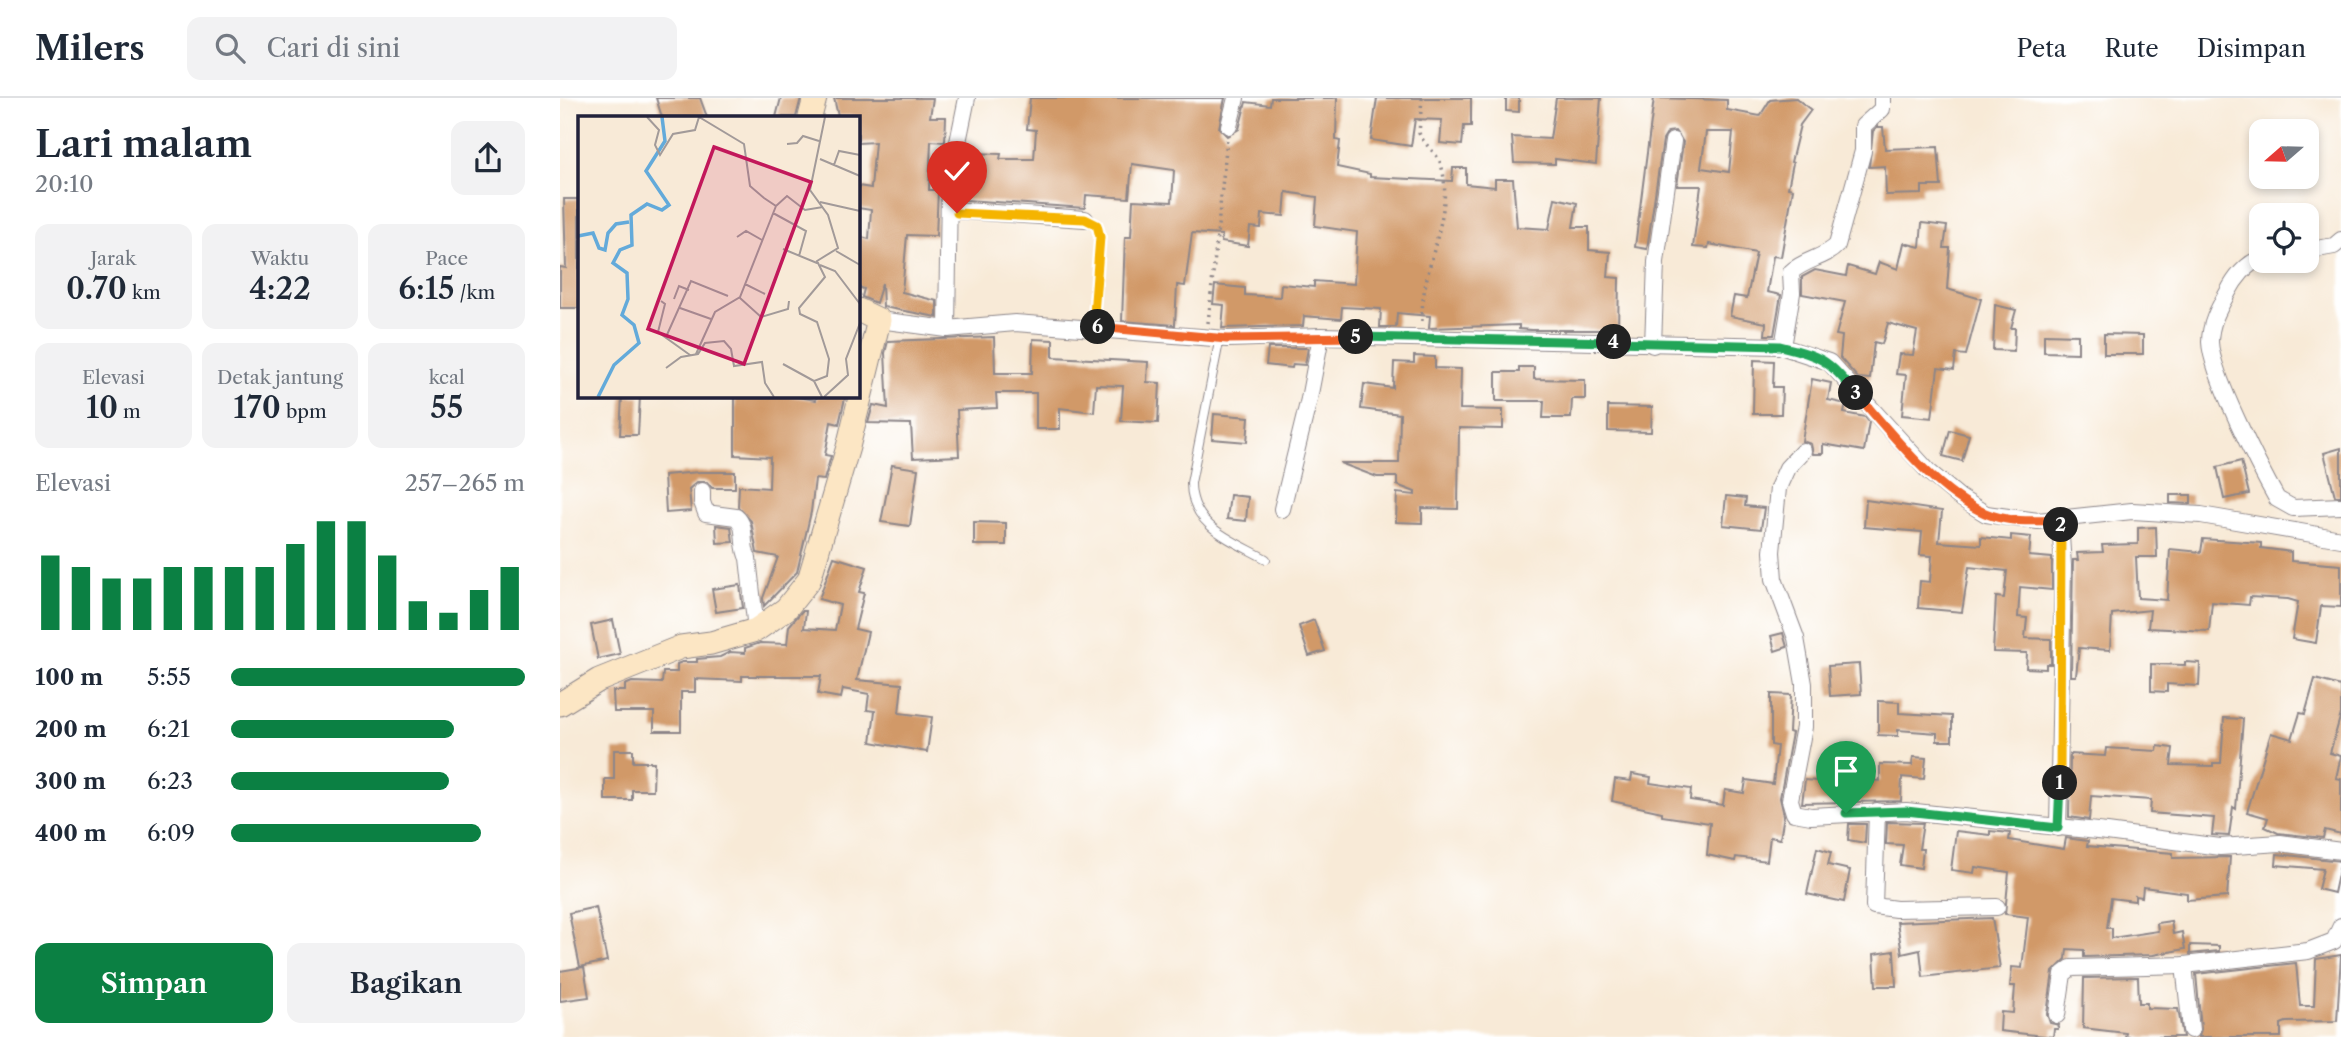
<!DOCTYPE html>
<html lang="id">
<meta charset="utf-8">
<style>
body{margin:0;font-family:"Libre Caslon Text",serif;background:#f2f2f3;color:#1f2937;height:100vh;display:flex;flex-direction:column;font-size:26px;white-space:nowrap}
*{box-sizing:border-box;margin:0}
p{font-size:23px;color:#747a83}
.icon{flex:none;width:38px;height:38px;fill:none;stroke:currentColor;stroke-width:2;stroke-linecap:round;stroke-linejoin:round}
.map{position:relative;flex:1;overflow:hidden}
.side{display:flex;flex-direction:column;background:#fff;width:560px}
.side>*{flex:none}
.needle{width:46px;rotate:250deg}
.buttons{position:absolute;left:1689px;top:21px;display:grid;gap:14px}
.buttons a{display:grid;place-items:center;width:70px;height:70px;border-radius:14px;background:#fff;box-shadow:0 4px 10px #0003;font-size:35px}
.pin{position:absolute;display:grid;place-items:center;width:60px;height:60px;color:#fff;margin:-72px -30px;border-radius:50% 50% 50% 0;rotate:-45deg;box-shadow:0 0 7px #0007}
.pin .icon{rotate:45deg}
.km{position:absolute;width:35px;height:35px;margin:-18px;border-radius:50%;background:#222;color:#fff;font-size:19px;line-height:35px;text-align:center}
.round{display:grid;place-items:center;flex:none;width:74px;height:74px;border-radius:14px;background:#f2f2f3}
.summary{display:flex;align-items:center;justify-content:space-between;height:119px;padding:0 35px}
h1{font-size:38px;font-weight:600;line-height:52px}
.stats{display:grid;grid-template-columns:repeat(3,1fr);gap:10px;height:119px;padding:7px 35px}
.stats div{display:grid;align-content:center;border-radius:14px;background:#f2f2f3;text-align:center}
.stats b{font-size:30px;font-weight:600}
.stats small{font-size:19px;font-weight:400}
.stats p{font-size:19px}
.chart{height:196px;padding:14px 35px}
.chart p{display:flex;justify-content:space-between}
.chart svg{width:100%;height:126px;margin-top:7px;stroke:#0b8043;stroke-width:6}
.primary-button{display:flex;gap:14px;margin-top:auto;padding:14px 35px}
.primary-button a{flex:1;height:80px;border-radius:14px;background:#0b8043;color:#fff;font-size:28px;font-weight:600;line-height:80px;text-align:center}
.primary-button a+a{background:#f2f2f3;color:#1f2937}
ul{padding:0 35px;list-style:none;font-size:23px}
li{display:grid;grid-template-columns:112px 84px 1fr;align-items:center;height:52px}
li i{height:18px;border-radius:9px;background:#0b8043}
header{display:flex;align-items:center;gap:42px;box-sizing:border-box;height:98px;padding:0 35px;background:#fff;border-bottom:2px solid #e0e1e3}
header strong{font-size:33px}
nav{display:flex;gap:38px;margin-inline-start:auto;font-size:24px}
.search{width:490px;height:63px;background:#f2f2f3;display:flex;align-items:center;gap:18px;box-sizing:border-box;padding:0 24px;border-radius:14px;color:#747a83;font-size:26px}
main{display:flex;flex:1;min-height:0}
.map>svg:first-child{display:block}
.building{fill:#d19967;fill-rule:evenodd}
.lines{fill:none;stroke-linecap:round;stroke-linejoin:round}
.lane-casing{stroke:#8d8689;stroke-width:10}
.street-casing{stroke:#8d8689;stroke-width:18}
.secondary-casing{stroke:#8d8689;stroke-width:25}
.path{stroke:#8d8689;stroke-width:3.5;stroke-dasharray:2 5;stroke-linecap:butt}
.lane{stroke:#fff;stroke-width:8}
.street{stroke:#fff;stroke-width:16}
.secondary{stroke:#fce6c4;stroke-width:23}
.split-1-casing{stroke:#fff;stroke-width:14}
.split-2-casing{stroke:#fff;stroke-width:14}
.split-3-casing{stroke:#fff;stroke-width:14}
.split-4-casing{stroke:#fff;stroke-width:14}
.split-5-casing{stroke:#fff;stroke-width:14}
.split-6-casing{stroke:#fff;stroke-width:14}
.split-7-casing{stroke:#fff;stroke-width:14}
.split-1{stroke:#22a559;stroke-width:9}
.split-2{stroke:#f5b400;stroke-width:9}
.split-3{stroke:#f0652b;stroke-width:9}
.split-4{stroke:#22a559;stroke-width:9}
.split-5{stroke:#22a559;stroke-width:9}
.split-6{stroke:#f0652b;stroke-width:9}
.split-7{stroke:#f5b400;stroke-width:9}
.inset-river{fill:none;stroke:#63aada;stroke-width:3.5}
.inset-road{fill:none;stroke:#a29a99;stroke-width:2}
.view{fill:#c2185b;fill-opacity:0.15;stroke:#c2185b;stroke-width:3.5}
.inset-edge{fill:none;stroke:#22223b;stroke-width:3.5}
</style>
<header>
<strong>Milers</strong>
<div class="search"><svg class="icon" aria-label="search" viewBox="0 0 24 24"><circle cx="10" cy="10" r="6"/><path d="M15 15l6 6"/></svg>Cari di sini</div>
<nav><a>Peta</a><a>Rute</a><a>Disimpan</a></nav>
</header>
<main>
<section class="side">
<div class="summary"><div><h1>Lari malam</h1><p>20:10</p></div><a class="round"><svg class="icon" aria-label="share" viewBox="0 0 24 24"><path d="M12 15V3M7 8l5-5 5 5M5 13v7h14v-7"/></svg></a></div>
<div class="stats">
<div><p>Jarak</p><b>0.70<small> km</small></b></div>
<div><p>Waktu</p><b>4:22</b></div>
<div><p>Pace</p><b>6:15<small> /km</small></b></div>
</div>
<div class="stats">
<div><p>Elevasi</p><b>10<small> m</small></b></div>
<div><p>Detak jantung</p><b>170<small> bpm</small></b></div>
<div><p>kcal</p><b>55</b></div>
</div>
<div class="chart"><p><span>Elevasi</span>257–265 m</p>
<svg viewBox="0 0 160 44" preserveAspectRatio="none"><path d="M5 44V18M15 44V22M25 44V26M35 44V26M45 44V22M55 44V22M65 44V22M75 44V22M85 44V14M95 44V6M105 44V6M115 44V18M125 44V34M135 44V38M145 44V30M155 44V22"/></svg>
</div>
<ul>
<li><b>100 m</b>5:55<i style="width:100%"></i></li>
<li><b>200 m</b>6:21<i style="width:76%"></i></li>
<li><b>300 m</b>6:23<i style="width:74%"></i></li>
<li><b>400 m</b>6:09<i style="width:85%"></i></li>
</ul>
<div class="primary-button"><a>Simpan</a><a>Bagikan</a></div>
</section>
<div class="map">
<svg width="1781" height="939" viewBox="0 0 1781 939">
<rect width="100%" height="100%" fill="#fff"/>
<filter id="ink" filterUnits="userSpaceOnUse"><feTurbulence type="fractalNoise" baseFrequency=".0143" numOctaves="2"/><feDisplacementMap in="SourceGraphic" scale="14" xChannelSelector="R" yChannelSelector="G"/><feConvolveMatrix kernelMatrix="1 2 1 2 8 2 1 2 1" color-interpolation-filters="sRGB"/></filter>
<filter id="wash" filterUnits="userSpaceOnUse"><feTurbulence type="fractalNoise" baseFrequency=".00686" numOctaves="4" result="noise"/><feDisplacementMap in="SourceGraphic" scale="28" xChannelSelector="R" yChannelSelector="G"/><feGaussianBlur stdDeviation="1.57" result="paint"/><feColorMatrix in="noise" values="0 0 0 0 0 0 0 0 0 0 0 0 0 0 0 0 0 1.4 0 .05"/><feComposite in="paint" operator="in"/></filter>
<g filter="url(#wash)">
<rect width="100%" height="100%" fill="#f8ead7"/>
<g id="blocks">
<!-- building -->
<g class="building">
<polygon points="96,0 140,0 147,19 102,19"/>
<polygon points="221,0 241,0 236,19 216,19"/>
<polygon points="274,0 373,0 370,19 386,19 385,44 371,43 369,92 378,92 376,138 347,137 342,194 377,203 377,219 323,209 322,185 316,205 302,199 304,191 298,189 298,138 309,141 311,112 298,110 298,88 311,90 315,44 298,45 298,18 278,18"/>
<polygon points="470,0 665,0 659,30 667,38 679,31 686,4 710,7 711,0 777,0 776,42 780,43 777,69 810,76 810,79 892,83 893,70 906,70 906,86 935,89 935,81 953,81 957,129 989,131 995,100 1017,105 1013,129 1029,129 1029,152 1050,154 1048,179 1059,180 1058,232 971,232 959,231 959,227 869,230 870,218 837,215 836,229 820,229 821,211 782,209 781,221 744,218 743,228 662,230 664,207 653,206 655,187 685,190 685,197 720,199 721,186 754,189 754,183 794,186 797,134 755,128 757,99 726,94 724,118 702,116 701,130 690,129 688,148 661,144 662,137 632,135 625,188 617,187 615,227 562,223 565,139 571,139 573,102 612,104 614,72 572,66 569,100 526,97 525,110 405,102 406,80 411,80 412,55 441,56 440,61 474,61 476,32 467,31"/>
<polygon points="817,0 911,0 911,28 904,28 902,47 880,45 882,22 855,21 851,48 811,42"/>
<polygon points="946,0 959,0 959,14 946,13"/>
<polygon points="996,0 1041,0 1036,66 995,61 995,66 954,65 952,39 990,41"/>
<path d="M1094,0L1167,2V12L1200,18L1210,2L1236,0L1251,12L1240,27L1231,64L1233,65L1228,90L1233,91L1221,159L1213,158L1207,194L1221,197L1214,237H1205L1206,225L1170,218L1174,198L1187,200L1196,155L1149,146L1148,150L1133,149L1141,88H1117L1123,44L1115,33L1108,34L1103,42L1087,151L1075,149ZM1146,34H1173L1169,74L1141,70Z"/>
<polygon points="1317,29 1323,29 1325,51 1378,49 1381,88 1362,88 1362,96 1326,97 1325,68 1309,69 1313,33"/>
<polygon points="4,101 19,101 19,210 0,210 0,169 6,170"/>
<polygon points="1362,125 1387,128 1384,150 1390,150 1387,191 1421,201 1406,257 1396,256 1394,272 1378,270 1372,320 1342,317 1346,277 1336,276 1339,256 1353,257 1357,233 1328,225 1322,246 1314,244 1310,281 1298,280 1280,260 1282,238 1276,237 1285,204 1242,196 1242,179 1255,172 1286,178 1288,168 1315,176 1319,164 1338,171 1344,145 1360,149"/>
<polygon points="1435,207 1456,212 1451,230 1455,230 1454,253 1433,252"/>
<polygon points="1484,236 1518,237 1518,255 1484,254"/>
<polygon points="1544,236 1583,237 1583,256 1544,256"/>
<polygon points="434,239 435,275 472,275 473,241 493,242 493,259 588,264 587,284 600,285 598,325 561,323 563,288 536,287 534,314 500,310 500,331 476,331 476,295 436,295 437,310 397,312 399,358 353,360 351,326 308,325 313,307 328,310 325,255 328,243"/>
<polygon points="708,250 748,250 745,267 733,266 732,270 706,267"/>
<polygon points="854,258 875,259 875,270 901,271 900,311 943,312 943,331 899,330 898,411 862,410 862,425 836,424 837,395 855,397 855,394 837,387 837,379 817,379 780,365 839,365 840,316 801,311 804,286 833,290 834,264 854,265"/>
<polygon points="1194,262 1214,263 1213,289 1222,289 1221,316 1193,316"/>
<polygon points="959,269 974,269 974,281 1025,282 1025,301 1012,301 1011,320 983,320 984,303 936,303 936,274 959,274"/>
<polygon points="1252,281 1271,285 1268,302 1286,306 1284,315 1305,319 1309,324 1304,353 1263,346 1263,356 1253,356 1251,346 1242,343"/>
<polygon points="62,298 80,298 78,337 60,337"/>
<polygon points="175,298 232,298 256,302 257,298 283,298 285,300 279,326 271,324 265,357 271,358 264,382 255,381 251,414 237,474 204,508 203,500 218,459 197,455 191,423 178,409 179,388 209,390 210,359 175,357"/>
<polygon points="1048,308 1092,309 1091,334 1048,333"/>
<polygon points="654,316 689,319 687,344 652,341"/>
<polygon points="1390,332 1409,337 1402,363 1383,358"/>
<polygon points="1781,350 1781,398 1775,398 1764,355"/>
<polygon points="1681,363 1689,396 1664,401 1657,369"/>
<polygon points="332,367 358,371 350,428 321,424"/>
<polygon points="140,374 175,374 175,390 152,390 147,384 137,384 129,391 131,413 106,415 104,377"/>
<polygon points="670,397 688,399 686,423 667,421"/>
<polygon points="1610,397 1631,397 1631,406 1610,405"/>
<polygon points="1166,398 1186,400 1185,408 1204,410 1201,431 1163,427"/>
<polygon points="1306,402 1382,413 1379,444 1421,447 1421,439 1451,442 1451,437 1471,439 1469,458 1492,460 1492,492 1460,489 1458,519 1467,520 1465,540 1491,541 1491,566 1486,566 1486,571 1466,570 1467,555 1433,554 1436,499 1444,500 1447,473 1409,469 1402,514 1358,510 1360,483 1370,484 1372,458 1360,457 1362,434 1304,429"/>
<polygon points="414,424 446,425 446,447 414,447"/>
<polygon points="156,427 171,429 173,444 157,445"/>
<polygon points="1596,429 1597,459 1576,459 1578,500 1607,502 1610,451 1641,454 1643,441 1701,445 1701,450 1731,454 1731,463 1781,467 1781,509 1761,508 1756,545 1732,541 1738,504 1728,501 1690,499 1689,507 1652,504 1649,533 1588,530 1590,512 1552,516 1550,552 1519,550 1516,578 1511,578 1513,462 1518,462 1517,455 1543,454 1542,447 1578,446 1578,430"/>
<polygon points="274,459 307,469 299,494 304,495 295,531 308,534 297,582 342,586 339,615 372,619 367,654 311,644 315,613 307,612 309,596 283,591 281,600 258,596 261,578 182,578 182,583 135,581 135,594 121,594 121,633 94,633 94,614 54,614 53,593 65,593 65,587 72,584 102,585 103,574 117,574 117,566 122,564 137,564 137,561 160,559 170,554 185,555 185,550 200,545 227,546 229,528 242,513 246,513 244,530 275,532 280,507 259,501"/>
<polygon points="180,487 183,510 156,514 152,491"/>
<polygon points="53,522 60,556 38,561 31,527"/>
<polygon points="754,522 765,553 749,558 739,528"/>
<polygon points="1223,535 1227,549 1215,553 1211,538"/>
<polygon points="1625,564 1640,565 1639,588 1607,586 1607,594 1591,593 1591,566 1625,567"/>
<polygon points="1299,566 1301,596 1270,598 1268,568"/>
<polygon points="1755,581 1781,588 1781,616 1770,655 1781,658 1776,680 1781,681 1781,736 1765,732 1763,740 1718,735 1705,729 1708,720 1687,714 1711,635 1732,641 1740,615 1745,616"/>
<polygon points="1211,596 1231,597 1229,634 1232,635 1220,700 1224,717 1220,741 1210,739 1207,763 1176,759 1175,763 1147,757 1150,725 1102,718 1102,714 1052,703 1055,681 1071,683 1072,676 1091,679 1090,685 1131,691 1130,702 1163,707 1165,692 1184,695 1186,682 1213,686 1217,648 1211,647"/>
<polygon points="1318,603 1339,604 1339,615 1392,618 1392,643 1377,643 1377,635 1338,632 1338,638 1318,637"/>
<polygon points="1664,620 1683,621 1676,711 1673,709 1669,738 1652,737 1654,720 1590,715 1591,702 1531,698 1529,722 1509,719 1510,656 1545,658 1546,650 1597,653 1598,648 1613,650 1611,667 1653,668 1653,665 1661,665"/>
<polygon points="54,652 73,652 73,664 94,664 93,692 72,692 72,702 45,702 45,681 54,681"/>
<polygon points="1353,659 1366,660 1364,681 1342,679 1341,703 1242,705 1245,682 1268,684 1268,679 1320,683 1320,666 1352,667"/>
<polygon points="1327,724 1363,725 1359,751 1363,751 1361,770 1340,767 1343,747 1326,746"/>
<polygon points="1289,726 1306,726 1305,745 1288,742"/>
<polygon points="1396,733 1430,737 1430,733 1450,735 1449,742 1504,751 1506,740 1528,743 1527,748 1613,755 1613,760 1670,759 1667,799 1627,802 1627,795 1583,789 1582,799 1575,798 1575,803 1551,800 1547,830 1552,830 1552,840 1598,833 1597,825 1611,823 1613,836 1622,834 1625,851 1593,857 1524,859 1524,852 1507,851 1506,861 1493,874 1487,916 1490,925 1499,927 1498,931 1494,931 1493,939 1440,933 1441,914 1453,915 1455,888 1450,888 1452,869 1462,870 1468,819 1445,816 1449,774 1415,769 1414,775 1391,772"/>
<polygon points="1257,750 1271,754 1268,767 1290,772 1284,804 1247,796"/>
<polygon points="1717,756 1781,763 1774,795 1758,791 1763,771 1716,767"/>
<polygon points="36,809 47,863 20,869 9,815"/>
<polygon points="1432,820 1440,870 1363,879 1360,852 1342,856 1337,824"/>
<polygon points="1630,847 1659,848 1659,853 1630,856"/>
<polygon points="1334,853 1336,888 1316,888 1314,856"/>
<polygon points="1781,857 1777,923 1726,924 1721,926 1721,939 1639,939 1641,931 1636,876 1736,865 1740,908 1754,908 1756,861"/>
<polygon points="24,869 29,899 0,903 0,873"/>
<polygon points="1578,879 1579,905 1587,905 1587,910 1618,911 1623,939 1565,939 1566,935 1523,930 1524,880"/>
</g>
</g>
</g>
<g filter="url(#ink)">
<use href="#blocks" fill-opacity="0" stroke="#8d8689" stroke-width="2"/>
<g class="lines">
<defs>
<path id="lane" d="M660,239L631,385C631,429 672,442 706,461"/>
<g id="street">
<polyline points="669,28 676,0"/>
<polyline points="390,112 525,121"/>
<polyline points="1746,153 1774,148 1781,142"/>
<path d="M1701,161C1687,164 1674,182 1668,194C1659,210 1650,225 1650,244C1651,275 1700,371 1717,401L1733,410L1781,408"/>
<polyline points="319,222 387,231 455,225 667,241 761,238 1220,248 1269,264 1369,374 1399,399 1426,416 1478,423 1572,413 1641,417 1781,441"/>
<polyline points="387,231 389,88 407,0"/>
<polyline points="1093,247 1096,164 1113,43"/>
<path d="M1223,249L1232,195L1231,174C1245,161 1265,160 1277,147L1303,53V28L1322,11V0"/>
<polyline points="1243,353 1227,370 1218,390 1212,454 1214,481 1236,540 1244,586 1244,629 1230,702 1234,715 1251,718 1346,713 1547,734 1660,749 1720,745 1781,753"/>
<path d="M142,393V404L146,415L176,419C188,429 180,446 188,460L196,532"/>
<polyline points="722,411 749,301 761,238"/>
<polyline points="1317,713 1314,808 1336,811 1437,809"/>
<polyline points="1498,730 1503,468 1500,423"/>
<polyline points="1624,867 1631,932"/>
<polyline points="1497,917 1503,876 1511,870 1624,867 1748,853 1774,843 1781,828"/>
</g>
<g id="secondary">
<polyline points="250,19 255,0"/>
<polyline points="0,606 39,582 121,549 151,545 196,532 226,511 249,482 288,349 319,222 298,212"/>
</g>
</defs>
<!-- lane casing -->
<use href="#lane" class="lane-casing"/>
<!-- street casing -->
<use href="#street" class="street-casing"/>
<!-- secondary casing -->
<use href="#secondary" class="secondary-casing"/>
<!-- path -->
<g class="path">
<path d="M862,0L859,35C865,49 879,55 882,70C894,117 860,172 862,224"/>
<polyline points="535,216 539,130"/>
<polyline points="648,225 667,41"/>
</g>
<!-- lane -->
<use href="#lane" class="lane"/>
<!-- street -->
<use href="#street" class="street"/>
<!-- secondary -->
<use href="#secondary" class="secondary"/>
</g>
</g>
<g class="lines" filter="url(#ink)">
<defs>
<polyline id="split-1" points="1286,715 1346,713 1498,730 1500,685"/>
<polyline id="split-2" points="1500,685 1501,427"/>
<path id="split-3" d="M1296,295C1330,334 1376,394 1425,415C1448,425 1476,423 1500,422L1501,427"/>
<path id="split-4" d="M1054,244L1220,248C1264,259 1266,261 1296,295"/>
<polyline id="split-5" points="796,239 1054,244"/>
<polyline id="split-6" points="538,229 667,241 796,239"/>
<polyline id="split-7" points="397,115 525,121 537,127 540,139 533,229 538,229"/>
</defs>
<!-- split-1 casing -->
<use href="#split-1" class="split-1-casing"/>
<!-- split-2 casing -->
<use href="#split-2" class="split-2-casing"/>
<!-- split-3 casing -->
<use href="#split-3" class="split-3-casing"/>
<!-- split-4 casing -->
<use href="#split-4" class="split-4-casing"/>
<!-- split-5 casing -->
<use href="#split-5" class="split-5-casing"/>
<!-- split-6 casing -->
<use href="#split-6" class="split-6-casing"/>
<!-- split-7 casing -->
<use href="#split-7" class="split-7-casing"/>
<!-- split-1 -->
<use href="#split-1" class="split-1"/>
<!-- split-2 -->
<use href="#split-2" class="split-2"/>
<!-- split-3 -->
<use href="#split-3" class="split-3"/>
<!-- split-4 -->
<use href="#split-4" class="split-4"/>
<!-- split-5 -->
<use href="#split-5" class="split-5"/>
<!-- split-6 -->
<use href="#split-6" class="split-6"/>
<!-- split-7 -->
<use href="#split-7" class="split-7"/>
</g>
<!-- overview -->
<g transform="translate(18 18)">
<rect width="282" height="282" fill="#f8ead7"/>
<path class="inset-river" d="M0,120L15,117L21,132L27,134L30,117L38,108L51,106M20,281L36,249L61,227L56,209L44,199L50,183L49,157L35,147L42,134L54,129L53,99L69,88L84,94L91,89L68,55L87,25L84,1"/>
<path class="inset-road" d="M69,1L81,14L77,29L82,39L95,18L117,14L121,1L166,28L172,70L186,82L198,90L209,80L227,94L245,91M209,28L219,27L225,20L241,25M242,43L282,60M256,49L261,35L282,39M242,86L282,95M195,97L228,115L221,140M159,121L168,115L184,124M205,133L239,147M258,135L282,149M242,149L257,155L282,188M167,168L187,178M162,182L183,201L210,193L211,185M96,183L101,170L111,174M83,185L87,188L80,216L112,239M102,192L133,203M88,221L113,165L150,180M118,238L137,196L162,181L198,90M205,248L236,265M88,252L103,241L120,238L127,227L146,225L153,233L156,250L184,246L187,267L196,281M244,281L236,265L249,260L251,243L239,206L222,198L221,192L247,161L239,145L260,132L250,99L232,74L247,1M246,281L270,259L268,243L282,207"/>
<path class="view" d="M136,31L233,66L166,248L70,213Z"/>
<rect width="282" height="282" class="inset-edge"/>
</g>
</svg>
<div class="buttons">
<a><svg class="needle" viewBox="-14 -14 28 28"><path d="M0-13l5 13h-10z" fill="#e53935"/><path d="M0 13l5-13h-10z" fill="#747a83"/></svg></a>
<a><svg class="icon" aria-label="locate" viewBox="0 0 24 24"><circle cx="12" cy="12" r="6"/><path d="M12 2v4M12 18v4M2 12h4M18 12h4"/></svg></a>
</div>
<div class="pin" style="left:1286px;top:715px;background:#1e9e55"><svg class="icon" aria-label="arrive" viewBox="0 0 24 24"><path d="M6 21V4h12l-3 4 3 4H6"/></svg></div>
<div class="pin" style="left:397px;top:115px;background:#d93025"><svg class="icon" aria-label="check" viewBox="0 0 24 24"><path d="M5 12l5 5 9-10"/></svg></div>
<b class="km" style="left:1500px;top:685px">1</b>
<b class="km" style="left:1501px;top:427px">2</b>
<b class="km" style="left:1296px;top:295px">3</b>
<b class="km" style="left:1054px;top:244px">4</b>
<b class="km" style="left:796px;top:239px">5</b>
<b class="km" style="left:538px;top:229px">6</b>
</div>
</main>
